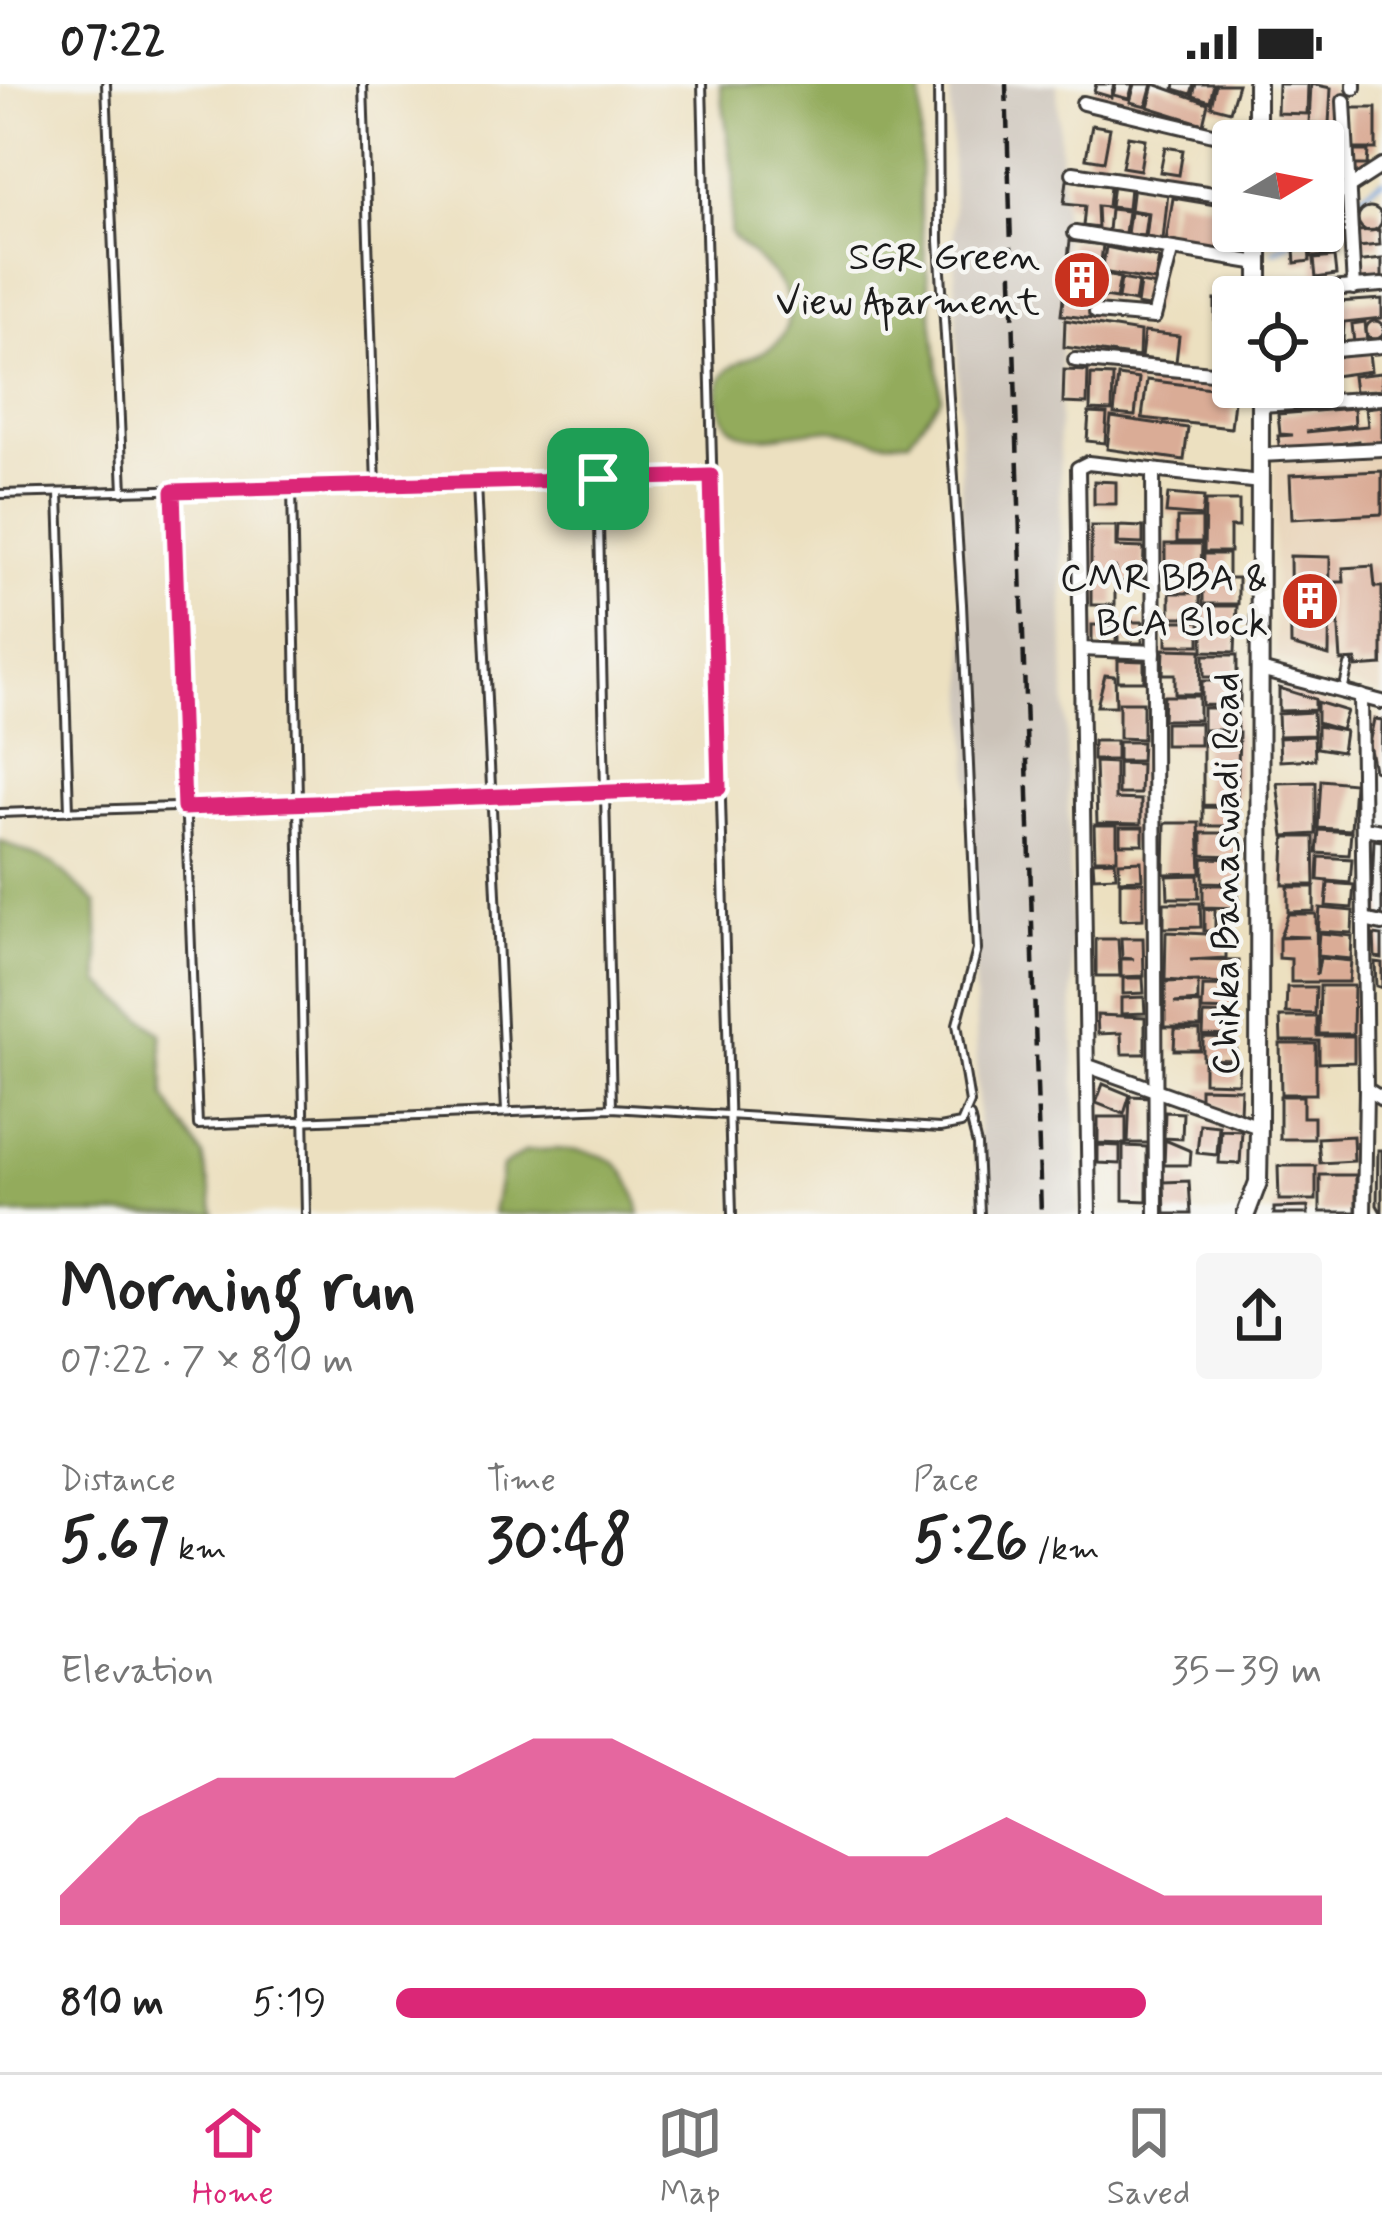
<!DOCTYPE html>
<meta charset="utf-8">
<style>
body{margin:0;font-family:Mynerve,sans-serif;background:#f6f6f6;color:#222;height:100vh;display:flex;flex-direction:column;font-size:45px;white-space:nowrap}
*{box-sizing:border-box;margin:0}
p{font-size:39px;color:#767676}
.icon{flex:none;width:66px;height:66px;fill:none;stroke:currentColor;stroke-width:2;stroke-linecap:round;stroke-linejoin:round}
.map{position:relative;height:1130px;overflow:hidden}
.drawer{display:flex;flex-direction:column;background:#fff;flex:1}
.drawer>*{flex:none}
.needle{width:78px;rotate:80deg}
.fabs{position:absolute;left:1212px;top:36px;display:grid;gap:24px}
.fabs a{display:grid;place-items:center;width:132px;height:132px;border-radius:12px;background:#fff;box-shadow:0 3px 9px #0004;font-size:60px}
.pin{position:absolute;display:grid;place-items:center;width:102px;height:102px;color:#fff;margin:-51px;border-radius:24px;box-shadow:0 6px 18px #0006}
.round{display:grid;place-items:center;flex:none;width:126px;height:126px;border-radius:12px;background:#f6f6f6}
.headline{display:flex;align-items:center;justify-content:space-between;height:204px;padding:0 60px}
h1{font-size:66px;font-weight:700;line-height:90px}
.stats{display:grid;grid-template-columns:repeat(3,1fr);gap:18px;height:204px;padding:12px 60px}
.stats div{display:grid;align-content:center}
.stats b{font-size:60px;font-weight:700}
.stats small{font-size:33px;font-weight:400}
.stats p{font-size:33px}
.chart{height:336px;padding:24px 60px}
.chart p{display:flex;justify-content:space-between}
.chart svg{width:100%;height:216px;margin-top:12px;fill:#db2777;opacity:.7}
ul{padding:0 60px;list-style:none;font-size:39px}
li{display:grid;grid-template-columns:192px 144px 1fr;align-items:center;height:90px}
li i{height:30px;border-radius:15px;background:#db2777}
.status{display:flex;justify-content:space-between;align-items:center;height:84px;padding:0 60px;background:#fff;direction:ltr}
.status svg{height:33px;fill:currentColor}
.menu{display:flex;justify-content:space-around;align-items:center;height:168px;border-top:3px solid #e0e0e0;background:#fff;font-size:33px;color:#767676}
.menu a{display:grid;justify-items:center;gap:6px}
.menu .selected{color:#db2777}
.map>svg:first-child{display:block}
.built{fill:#e8d3b7}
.industrial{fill:#cbc2b8}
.forest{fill:#93ab5c;stroke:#58643c;stroke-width:3}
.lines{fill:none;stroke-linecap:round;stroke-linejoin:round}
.stream{stroke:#74a5df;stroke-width:4.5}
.building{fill:#daac96}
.service-casing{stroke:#3b3935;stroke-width:12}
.minor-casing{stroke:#3b3935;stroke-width:18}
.secondary-casing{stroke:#3b3935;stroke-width:22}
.service{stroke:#fff;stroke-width:6}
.minor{stroke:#fff;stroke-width:12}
.secondary{stroke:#fff;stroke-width:16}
.rail{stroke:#1c1c1c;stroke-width:4.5;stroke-dasharray:18 9;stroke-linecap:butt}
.route-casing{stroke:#fff;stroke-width:24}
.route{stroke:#db2777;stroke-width:15}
.labels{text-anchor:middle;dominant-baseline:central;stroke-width:9;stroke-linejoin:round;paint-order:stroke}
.poi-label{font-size:39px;fill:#1c1c1c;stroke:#f6f6f2;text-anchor:end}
.street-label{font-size:39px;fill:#1c1c1c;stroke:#f6f6f2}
</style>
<div class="status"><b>07:22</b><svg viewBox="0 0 49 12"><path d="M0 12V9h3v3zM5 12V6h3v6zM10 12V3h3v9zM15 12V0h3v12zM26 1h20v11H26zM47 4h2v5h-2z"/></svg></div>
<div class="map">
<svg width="1382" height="1130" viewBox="0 0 1382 1130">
<rect width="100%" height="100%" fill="#f6f6f2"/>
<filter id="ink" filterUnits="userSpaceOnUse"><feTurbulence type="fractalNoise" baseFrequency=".00833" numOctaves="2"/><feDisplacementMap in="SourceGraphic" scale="24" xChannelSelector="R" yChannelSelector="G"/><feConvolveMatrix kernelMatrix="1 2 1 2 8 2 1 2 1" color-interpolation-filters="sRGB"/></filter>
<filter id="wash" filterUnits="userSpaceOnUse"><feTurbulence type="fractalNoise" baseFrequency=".004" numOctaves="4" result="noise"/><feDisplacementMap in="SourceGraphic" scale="48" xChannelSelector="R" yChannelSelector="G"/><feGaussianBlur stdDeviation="2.7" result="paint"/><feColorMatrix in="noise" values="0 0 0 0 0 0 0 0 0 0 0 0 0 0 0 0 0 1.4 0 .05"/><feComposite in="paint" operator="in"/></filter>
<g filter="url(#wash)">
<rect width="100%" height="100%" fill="#ece0c0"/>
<!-- built -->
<polygon class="built" points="1382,370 1382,611 1275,573 1274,376"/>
<!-- industrial -->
<polygon class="industrial" points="950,0 1057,0 1064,145 1059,354 1078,1130 981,1130"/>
<!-- forest -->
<g class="forest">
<path d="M720,0H921L920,126L941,313L909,356C873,362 861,348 829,346C790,344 731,375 719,319C716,309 719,294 728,286C747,268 783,273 788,235C794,192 750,176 730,149L734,94Z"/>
<polygon points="0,757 54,780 97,820 100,899 161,949 165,1013 203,1072 215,1130 0,1130"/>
<path d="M555,1065C609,1068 629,1075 640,1130H493L502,1083L526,1067Z"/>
</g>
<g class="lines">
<!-- stream -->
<g class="stream">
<polyline points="1323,137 1382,96"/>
<polyline points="1275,167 1307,147"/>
</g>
</g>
<g id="blocks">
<!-- building -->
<g class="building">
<polygon points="1096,0 1114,0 1111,13 1094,8"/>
<polygon points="1116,0 1133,0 1129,15 1113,11"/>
<polygon points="1135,0 1152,0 1146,22 1130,18"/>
<polygon points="1154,0 1208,19 1203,40 1148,23"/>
<polygon points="1175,0 1194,0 1191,10 1174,5"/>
<polygon points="1196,0 1214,0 1210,17 1193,12"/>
<polygon points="1216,0 1238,0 1230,27 1211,22"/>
<polygon points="1278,0 1308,0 1307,30 1277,29"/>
<polygon points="1311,0 1331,4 1329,40 1309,39"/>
<polygon points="1351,24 1376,24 1376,65 1350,65"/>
<polygon points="1092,41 1110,44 1104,77 1086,74"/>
<polygon points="1277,46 1307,47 1307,57 1276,57"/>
<polygon points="1128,52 1145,55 1140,86 1122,83"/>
<polygon points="1323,58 1333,58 1332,76 1323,75"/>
<polygon points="1165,63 1183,66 1179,91 1160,88"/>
<polygon points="1352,67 1368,67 1367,81 1352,81"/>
<polygon points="1333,77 1334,98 1323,98 1323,78"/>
<polygon points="1067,96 1110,102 1108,123 1097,122 1098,144 1083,142 1085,122 1064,120"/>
<polygon points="1113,101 1130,103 1128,125 1110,123"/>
<polygon points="1133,102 1168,109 1163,156 1146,154 1149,129 1130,126"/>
<polygon points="1173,114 1233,124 1227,167 1166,158"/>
<circle cx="1370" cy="135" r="12"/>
<polygon points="1110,125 1128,127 1125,149 1108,147"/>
<polygon points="1130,128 1147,130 1144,152 1127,150"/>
<polygon points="1379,146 1380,161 1357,163 1356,147"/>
<polygon points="1335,150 1337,171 1312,173 1310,153"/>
<polygon points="1070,157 1103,161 1094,235 1061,231"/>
<polygon points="1106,163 1159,174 1155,197 1102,188"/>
<polygon points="1309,163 1310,177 1295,179 1294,165"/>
<polygon points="1334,173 1336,191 1316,194 1314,175"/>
<polygon points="1382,175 1382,194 1357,196 1355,178"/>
<polygon points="1102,190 1120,194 1116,215 1098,212"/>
<polygon points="1121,195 1138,198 1135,218 1118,215"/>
<polygon points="1140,199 1157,202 1153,224 1137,221"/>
<polygon points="1382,215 1382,234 1344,238 1343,256 1323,260 1323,242 1331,242 1323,239 1323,219"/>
<polygon points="1215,216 1232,216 1231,244 1215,244"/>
<polygon points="1065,236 1140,248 1139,273 1064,263"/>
<circle cx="1375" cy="246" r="9"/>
<polygon points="1365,238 1367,257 1354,259 1352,240"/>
<polygon points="1144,248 1179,252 1176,278 1141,274"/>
<polygon points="1369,269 1371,287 1333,292 1330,272"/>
<polygon points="1064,286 1088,287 1087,320 1063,319"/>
<polygon points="1382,289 1382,306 1355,307 1353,292"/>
<polygon points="1091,291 1113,292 1112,327 1090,326"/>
<polygon points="1118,292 1139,295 1135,332 1114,330"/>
<polygon points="1328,292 1331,313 1281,317 1279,303 1323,303"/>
<polygon points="1147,296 1235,307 1231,344 1142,334"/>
<polygon points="1382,322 1382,359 1359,363 1358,357 1280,369 1278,352 1293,351 1280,350 1278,330 1354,324 1355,341 1306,348 1368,342 1366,324"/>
<polygon points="1089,329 1107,330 1105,359 1087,357"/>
<polygon points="1111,333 1188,344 1184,376 1107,365"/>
<polygon points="1382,387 1382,430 1292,435 1290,391"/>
<polygon points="1094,397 1116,398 1116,420 1094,420"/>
<polygon points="1168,410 1204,413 1202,432 1166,429"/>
<polygon points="1205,417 1239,417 1239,443 1230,443 1230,468 1204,468"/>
<rect x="1177" y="434" width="25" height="24"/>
<polygon points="1091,442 1116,442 1116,463 1144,464 1143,498 1117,498 1115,482 1115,521 1091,521"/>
<polygon points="1119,442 1143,443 1143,460 1118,459"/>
<polygon points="1165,460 1202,460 1201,484 1165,483"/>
<polygon points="1204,470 1228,470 1228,491 1203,491"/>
<polygon points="1290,472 1330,473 1329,572 1291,561"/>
<polygon points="1373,482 1375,503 1382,503 1382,581 1356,583 1356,576 1341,577 1336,498 1344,498 1343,484"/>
<rect x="1203" y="494" width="35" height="26"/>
<rect x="1170" y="509" width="30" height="24"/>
<polygon points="1203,522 1237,522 1235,568 1203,567"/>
<rect x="1167" y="537" width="33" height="24"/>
<polygon points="1118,538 1143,538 1142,559 1118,559"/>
<rect x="1092" y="541" width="24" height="20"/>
<polygon points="1164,565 1201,566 1200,610 1175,610 1175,590 1163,590"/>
<rect x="1204" y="571" width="33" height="22"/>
<polygon points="1118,576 1144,577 1144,597 1118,597"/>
<polygon points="1105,591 1115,592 1116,622 1097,622"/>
<polygon points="1202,597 1240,597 1240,622 1202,621"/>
<polygon points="1279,604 1315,615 1315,626 1279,627"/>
<polygon points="1164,612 1199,612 1199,636 1163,636"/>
<polygon points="1119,618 1143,618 1143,655 1119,654"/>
<polygon points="1317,618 1347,627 1341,646 1317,639"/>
<rect x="1203" y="624" width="34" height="22"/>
<polygon points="1313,628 1314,651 1279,652 1278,630"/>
<polygon points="1374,635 1382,636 1381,688 1374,686 1369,660"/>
<rect x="1165" y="639" width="35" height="22"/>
<polygon points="1317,642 1345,647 1342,668 1317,664"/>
<polygon points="1203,648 1239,649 1237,722 1203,721"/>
<polygon points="1314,652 1315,675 1280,677 1279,654"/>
<rect x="1093" y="657" width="23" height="19"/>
<polygon points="1118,658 1142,658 1141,677 1118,677"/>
<polygon points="1095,678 1115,679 1115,715 1141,716 1141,740 1097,739"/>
<polygon points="1118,679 1141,680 1140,710 1118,710"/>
<polygon points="1321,696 1354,699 1351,746 1318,744"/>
<polygon points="1316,698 1316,750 1284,752 1277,699"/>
<polygon points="1203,723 1238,724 1238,742 1203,742"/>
<polygon points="1165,739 1199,739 1201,789 1164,790"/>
<polygon points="1094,741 1117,741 1117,775 1095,775"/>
<rect x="1120" y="743" width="23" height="17"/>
<polygon points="1319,746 1351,748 1349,771 1317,769"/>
<polygon points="1202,749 1239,749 1239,772 1202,771"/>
<polygon points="1285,753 1314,753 1315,801 1283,801"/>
<polygon points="1374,756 1382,757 1382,832 1371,830"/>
<polygon points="1319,773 1352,775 1350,799 1318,796"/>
<polygon points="1203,774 1238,775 1238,799 1203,798"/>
<polygon points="1115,776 1116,792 1094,793 1093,777"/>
<polygon points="1141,777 1142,795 1119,796 1119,778"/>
<polygon points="1198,791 1199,814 1168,814 1167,792"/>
<polygon points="1120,798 1143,798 1143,835 1120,836"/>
<polygon points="1328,799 1354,801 1352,824 1326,822"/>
<polygon points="1203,801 1238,801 1238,824 1203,823"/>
<polygon points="1288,803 1314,803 1314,827 1288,828"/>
<polygon points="1164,819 1200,819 1201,843 1164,844"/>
<polygon points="1320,824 1353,827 1352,849 1318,847"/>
<rect x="1204" y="825" width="11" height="22"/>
<polygon points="1288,830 1316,830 1317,891 1320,874 1351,877 1349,898 1291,898 1291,875 1279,874 1279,854 1309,853 1280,852"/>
<polygon points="1166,848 1226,851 1226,874 1190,876 1239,877 1238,901 1165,896"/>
<polygon points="1319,849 1352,852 1351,875 1317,872"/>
<polygon points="1374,851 1382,852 1382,874 1375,873"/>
<polygon points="1121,854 1143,854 1144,892 1121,893 1121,875 1134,875 1122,874"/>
<polygon points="1096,855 1118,855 1120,892 1096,892"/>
<polygon points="1375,878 1382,879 1382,904 1376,902"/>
<polygon points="1123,894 1143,894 1144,909 1123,910"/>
<polygon points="1198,897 1198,917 1174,919 1201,920 1201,943 1165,943 1165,898"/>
<polygon points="1203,902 1239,903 1238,927 1202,926"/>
<polygon points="1320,902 1354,902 1353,950 1319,950"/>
<polygon points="1287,903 1316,903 1315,930 1286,929"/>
<polygon points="1144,913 1145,929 1121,930 1121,914"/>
<polygon points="1204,930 1237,931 1237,952 1203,951"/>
<polygon points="1097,931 1145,933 1145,970 1122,970 1121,949 1098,950"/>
<polygon points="1280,933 1317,933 1317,952 1354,952 1354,978 1319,979 1319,957 1281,957"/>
<polygon points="1175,945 1200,946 1200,966 1174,966"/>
<polygon points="1203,953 1236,954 1236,976 1203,975"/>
<polygon points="1280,960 1316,960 1316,1010 1281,1010"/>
<polygon points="1204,978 1239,979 1238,999 1204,998"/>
<polygon points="1103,1000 1130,1011 1124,1030 1096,1019"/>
<polygon points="1200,1004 1241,1005 1240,1030 1200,1015"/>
<polygon points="1130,1012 1149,1013 1149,1059 1128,1059"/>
<polygon points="1280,1012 1303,1012 1303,1033 1314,1033 1314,1055 1280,1055"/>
<polygon points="1165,1028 1183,1029 1182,1055 1164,1054"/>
<polygon points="1098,1033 1126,1033 1126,1060 1098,1059"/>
<polygon points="1200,1040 1219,1042 1217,1071 1197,1069"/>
<polygon points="1221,1046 1242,1047 1240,1080 1219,1079"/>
<polygon points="1353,1052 1354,1077 1320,1079 1318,1054"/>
<polygon points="1165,1056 1191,1067 1190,1081 1164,1081"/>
<polygon points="1098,1061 1120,1062 1120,1080 1098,1079"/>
<polygon points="1123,1062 1147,1063 1147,1117 1123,1116"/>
<polygon points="1378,1066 1382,1066 1382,1130 1377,1121"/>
<polygon points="1278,1082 1316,1082 1316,1116 1279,1116"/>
<rect x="1320" y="1091" width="36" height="37"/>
<polygon points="1189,1097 1191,1130 1165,1130 1164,1098"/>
<polygon points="1308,1123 1308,1130 1274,1130 1274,1124"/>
</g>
</g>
</g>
<g filter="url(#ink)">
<use href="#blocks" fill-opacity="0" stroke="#3b3935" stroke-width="3"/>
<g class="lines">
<defs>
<g id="service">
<polyline points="106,0 123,408"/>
<polyline points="363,0 376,402"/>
<polyline points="702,0 732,1130"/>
<polyline points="598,395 612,1024"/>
<polyline points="477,399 506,1028"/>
<polyline points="292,404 306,1130"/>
<polyline points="173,407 198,1041 612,1024 940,1044 961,1040 970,1019 957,940 977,866 962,520 939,157 938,0"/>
<polyline points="59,409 69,727"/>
<polyline points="0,410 710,392"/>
<polyline points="1343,607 1349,581"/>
<polyline points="0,729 719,704"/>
<polyline points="970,1033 977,1061 980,1130"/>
</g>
<g id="minor">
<polyline points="1354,0 1354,4"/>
<polyline points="1344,17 1354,204"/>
<polyline points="1083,19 1242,57"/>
<polyline points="1073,89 1233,113"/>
<polyline points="1323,120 1382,82"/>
<polyline points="1075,149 1259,179"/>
<polyline points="1259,157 1276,147"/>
<polyline points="1259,210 1382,201"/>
<polyline points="1096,228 1154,233 1171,168"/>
<polyline points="1323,267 1382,262"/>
<polyline points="1075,276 1233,291"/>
<polyline points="1260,321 1382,314"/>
<polyline points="1260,371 1382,365"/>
<polyline points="1153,386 1156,1130"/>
<polyline points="1081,565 1154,568"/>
<polyline points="1260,586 1382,618"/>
<polyline points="1361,612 1366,1005 1382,1015"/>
<polyline points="1363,744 1382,747"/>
<polyline points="1364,836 1382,840"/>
<polyline points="1088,982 1259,1043"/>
<polyline points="1089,1130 1078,384 1088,379 1260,398"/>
<polyline points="1364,1130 1366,1005"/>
</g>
<g id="secondary">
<polyline points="1257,0 1257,57"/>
<polyline points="1259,147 1259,213"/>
<polyline points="1246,1130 1258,1098 1259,1043 1260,303"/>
</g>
</defs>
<!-- service casing -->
<use href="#service" class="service-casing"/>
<!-- minor casing -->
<use href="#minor" class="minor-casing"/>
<!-- secondary casing -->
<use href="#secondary" class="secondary-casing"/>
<!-- service -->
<use href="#service" class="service"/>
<!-- minor -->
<use href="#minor" class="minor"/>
<!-- secondary -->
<use href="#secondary" class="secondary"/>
<!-- rail -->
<polyline class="rail" points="1006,0 1041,1130"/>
</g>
</g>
<g class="lines" filter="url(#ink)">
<defs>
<polygon id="route" points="711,392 719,704 184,724 173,407"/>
</defs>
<!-- route casing -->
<use href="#route" class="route-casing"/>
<!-- route -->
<use href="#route" class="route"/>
</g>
<!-- icons -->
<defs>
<symbol id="building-disc" viewBox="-11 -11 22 22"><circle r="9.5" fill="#c8321e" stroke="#f6f6f2"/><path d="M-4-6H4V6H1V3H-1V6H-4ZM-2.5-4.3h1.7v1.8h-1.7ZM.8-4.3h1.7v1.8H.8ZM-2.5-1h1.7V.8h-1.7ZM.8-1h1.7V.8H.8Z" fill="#fff"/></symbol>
</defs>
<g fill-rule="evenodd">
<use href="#building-disc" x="1049" y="163" width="66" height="66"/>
<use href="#building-disc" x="1277" y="484" width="66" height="66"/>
</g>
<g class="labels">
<!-- poi labels -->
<g class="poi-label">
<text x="1040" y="174">SGR Green<tspan x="1040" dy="45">View Aparment</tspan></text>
<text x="1268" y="495">CMR BBA &amp;<tspan x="1268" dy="45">BCA Block</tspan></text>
</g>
<!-- street labels -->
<g class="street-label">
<text transform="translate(1227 790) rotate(-90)">Chikka Banaswadi Road</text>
</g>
</g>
</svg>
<div class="fabs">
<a><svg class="needle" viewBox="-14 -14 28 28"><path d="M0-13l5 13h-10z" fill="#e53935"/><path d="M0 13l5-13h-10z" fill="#767676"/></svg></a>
<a><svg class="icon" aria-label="locate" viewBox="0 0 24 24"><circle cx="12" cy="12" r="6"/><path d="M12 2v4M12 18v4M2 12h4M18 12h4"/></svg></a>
</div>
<div class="pin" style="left:598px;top:395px;background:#1e9e55"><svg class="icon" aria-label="arrive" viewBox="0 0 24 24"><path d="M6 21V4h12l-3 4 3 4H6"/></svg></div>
</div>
<section class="drawer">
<div class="headline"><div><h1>Morning run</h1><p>07:22 · 7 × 810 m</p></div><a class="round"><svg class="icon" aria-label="share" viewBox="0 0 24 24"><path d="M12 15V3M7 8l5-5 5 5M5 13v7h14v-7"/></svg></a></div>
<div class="stats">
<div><p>Distance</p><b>5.67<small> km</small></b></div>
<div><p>Time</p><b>30:48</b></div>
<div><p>Pace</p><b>5:26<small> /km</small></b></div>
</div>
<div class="chart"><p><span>Elevation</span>35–39 m</p>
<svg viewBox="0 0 160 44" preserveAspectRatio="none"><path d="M0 44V38L10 22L20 14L30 14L40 14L50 14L60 6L70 6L80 14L90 22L100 30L110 30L120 22L130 30L140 38L150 38L160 38V44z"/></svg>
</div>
<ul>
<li><b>810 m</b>5:19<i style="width:81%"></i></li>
</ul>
</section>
<nav class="menu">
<a class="selected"><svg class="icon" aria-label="home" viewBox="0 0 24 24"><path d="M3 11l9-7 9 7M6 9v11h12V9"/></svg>Home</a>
<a><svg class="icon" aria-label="map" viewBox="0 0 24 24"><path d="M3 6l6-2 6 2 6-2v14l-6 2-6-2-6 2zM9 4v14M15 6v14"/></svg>Map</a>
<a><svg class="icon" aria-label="saved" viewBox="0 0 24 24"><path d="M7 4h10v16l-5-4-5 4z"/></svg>Saved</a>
</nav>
